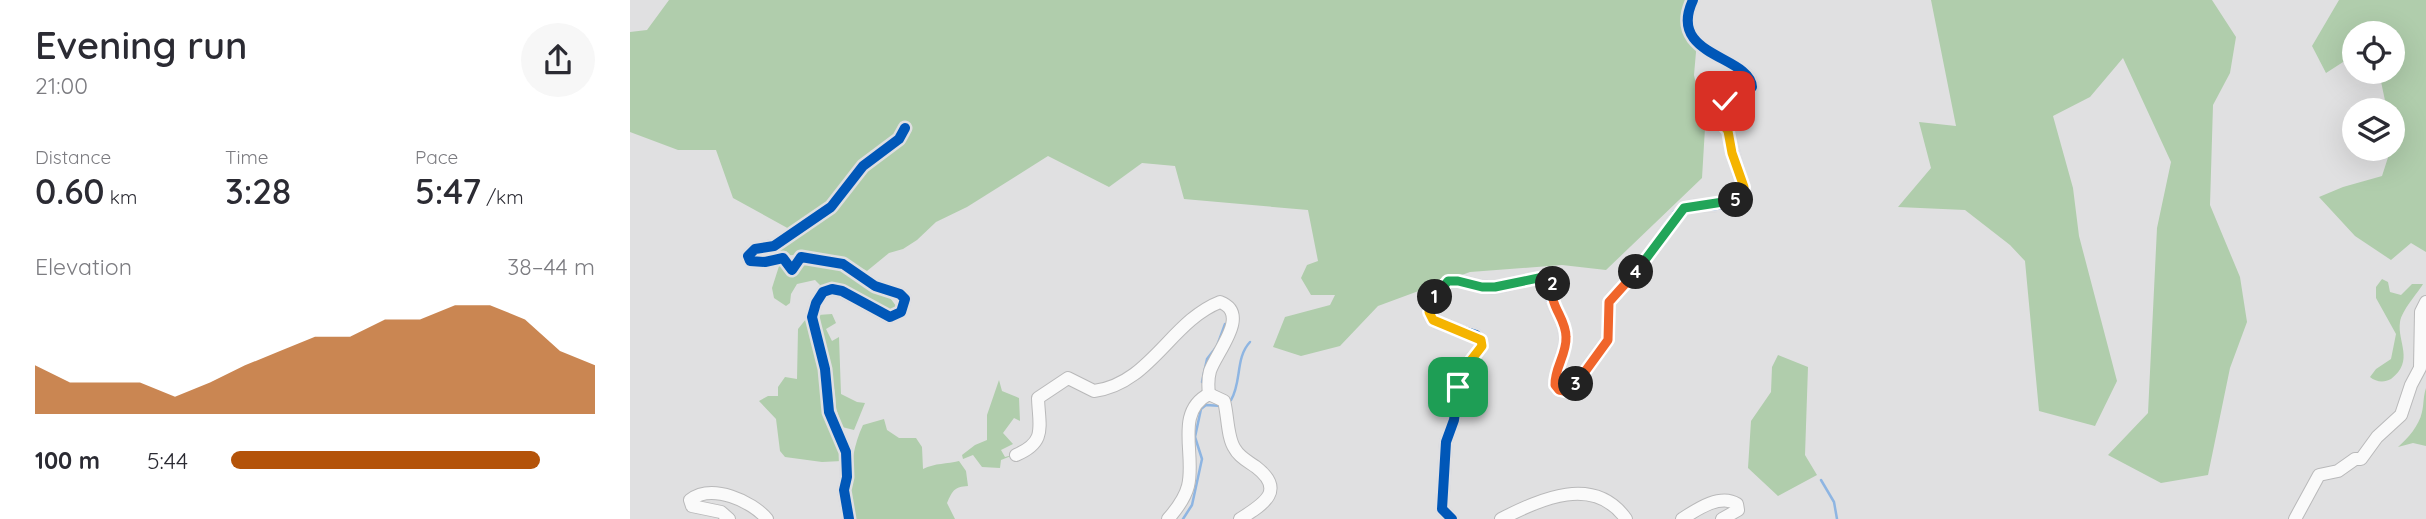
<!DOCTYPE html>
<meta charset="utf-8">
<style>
body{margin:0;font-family:Quicksand,sans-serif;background:#f7f7f7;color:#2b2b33;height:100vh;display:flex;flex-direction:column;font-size:26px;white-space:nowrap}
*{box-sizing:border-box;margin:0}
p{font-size:23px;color:#7c7c81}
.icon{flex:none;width:38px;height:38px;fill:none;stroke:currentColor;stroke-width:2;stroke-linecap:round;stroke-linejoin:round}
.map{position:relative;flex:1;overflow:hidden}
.side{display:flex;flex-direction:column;background:#fff;width:630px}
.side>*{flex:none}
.buttons{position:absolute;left:1712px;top:21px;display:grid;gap:14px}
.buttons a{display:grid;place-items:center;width:63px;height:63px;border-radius:50%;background:#fff;box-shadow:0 7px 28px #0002;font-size:35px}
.pin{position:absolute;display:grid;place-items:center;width:60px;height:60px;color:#fff;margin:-30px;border-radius:14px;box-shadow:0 4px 10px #0006}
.km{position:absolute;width:35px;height:35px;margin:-18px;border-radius:50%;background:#222;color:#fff;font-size:19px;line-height:35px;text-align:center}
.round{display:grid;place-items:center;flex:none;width:74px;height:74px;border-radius:37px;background:#f7f7f7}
.headline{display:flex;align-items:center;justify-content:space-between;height:119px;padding:0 35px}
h1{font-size:38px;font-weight:600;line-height:52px}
.figures{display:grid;grid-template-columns:repeat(3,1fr);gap:10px;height:119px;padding:7px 35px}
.figures div{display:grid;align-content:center}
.figures b{font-size:35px;font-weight:600}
.figures small{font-size:19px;font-weight:400}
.figures p{font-size:19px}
.chart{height:196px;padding:14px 35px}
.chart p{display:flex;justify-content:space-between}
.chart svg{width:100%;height:126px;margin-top:7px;fill:#b45309;opacity:.7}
ul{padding:0 35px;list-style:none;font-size:23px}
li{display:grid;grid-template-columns:112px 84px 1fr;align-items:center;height:52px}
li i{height:18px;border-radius:9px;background:#b45309}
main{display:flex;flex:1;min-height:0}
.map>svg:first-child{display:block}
.green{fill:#b0cdac}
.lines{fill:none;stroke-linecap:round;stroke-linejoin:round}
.stream{stroke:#8eb5e2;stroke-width:2.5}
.minor-casing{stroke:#b9b9ba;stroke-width:14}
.minor{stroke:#fafafa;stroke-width:12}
.cycleway-casing{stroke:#dfdfe2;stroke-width:15}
.cycleway{stroke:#0057b8;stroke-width:10}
.split-1-casing{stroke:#fff;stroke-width:14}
.split-2-casing{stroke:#fff;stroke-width:14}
.split-3-casing{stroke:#fff;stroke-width:14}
.split-4-casing{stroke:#fff;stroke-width:14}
.split-5-casing{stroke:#fff;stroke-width:14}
.split-6-casing{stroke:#fff;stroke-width:14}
.split-1{stroke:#f5b400;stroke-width:9}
.split-2{stroke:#22a559;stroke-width:9}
.split-3{stroke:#f0652b;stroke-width:9}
.split-4{stroke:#f0652b;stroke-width:9}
.split-5{stroke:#22a559;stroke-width:9}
.split-6{stroke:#f5b400;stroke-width:9}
</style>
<main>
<section class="side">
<div class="headline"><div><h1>Evening run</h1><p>21:00</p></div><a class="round"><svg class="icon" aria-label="share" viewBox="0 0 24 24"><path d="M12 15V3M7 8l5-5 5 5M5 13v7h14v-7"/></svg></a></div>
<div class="figures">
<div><p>Distance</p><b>0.60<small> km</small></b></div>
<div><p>Time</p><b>3:28</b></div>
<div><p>Pace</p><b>5:47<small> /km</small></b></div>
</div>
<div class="chart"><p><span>Elevation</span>38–44 m</p>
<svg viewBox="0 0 160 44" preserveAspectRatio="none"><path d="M0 44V27L10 33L20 33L30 33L40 38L50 33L60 27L70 22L80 17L90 17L100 11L110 11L120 6L130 6L140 11L150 22L160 27V44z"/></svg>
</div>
<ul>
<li><b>100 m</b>5:44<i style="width:85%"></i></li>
</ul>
</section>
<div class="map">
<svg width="1796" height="519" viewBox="0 0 1796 519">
<rect width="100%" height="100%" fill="#e0e0e1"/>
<!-- green -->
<g class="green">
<path d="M39,0H1060L1066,52L1064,75L1075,128L1072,178L976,270L932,265L840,272L748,306L710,346L671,356L643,347L655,317L700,305L705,295H681L671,278L677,265L688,261L678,210L554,199L545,166L512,163L479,187L418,156L337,207L306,222L287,240L273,249L259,253L237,271C197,251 176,253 133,258L129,254L161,230L103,198L86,150H48L0,132V32L17,30Z"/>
<polygon points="1301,0 1582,0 1606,37 1600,73 1583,105 1580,205 1610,277 1617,322 1600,368 1578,475 1531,483 1478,455 1518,413 1527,228 1541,162 1493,58 1460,97 1423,116 1443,188 1449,236 1487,381 1465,426 1409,411 1395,261 1380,245 1335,210 1268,207 1301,168 1289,122 1326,126"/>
<polygon points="1709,0 1796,0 1796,252 1781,243 1761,260 1725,236 1689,197 1713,187 1752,176 1763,142 1762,110 1757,110 1749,72 1762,72 1762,33 1724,33 1724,55 1696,73 1682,46"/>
<path d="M155,261L212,266L258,295L266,306L262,310L256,309C236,298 209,273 188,291L190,285L185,280L167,284L161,294L160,303L156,306L144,298L142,288L150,263Z"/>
<path d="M1752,279L1758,282L1760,292L1771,295L1782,284H1793C1787,294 1772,310 1770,322C1767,342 1785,361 1761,379C1754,383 1746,382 1740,377L1746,369L1761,359L1766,334L1746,298V287Z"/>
<polygon points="202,314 206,323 196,329 202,341 209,337 211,394 227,402 235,403 224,430 212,427 206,408 205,393 188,315"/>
<polygon points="176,319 212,461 192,462 155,457 150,451 146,419 129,401 138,396 148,396 148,387 155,377 167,379 168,329"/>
<polygon points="1148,355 1178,367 1175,455 1187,475 1148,496 1118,468 1121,421 1141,392 1142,367"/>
<polygon points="369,380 372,391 389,398 390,421 384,418 373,433 383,444 371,450 375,457 386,454 371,460 370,468 352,467 343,455 333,459 332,455 345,445 357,440 357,415"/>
<path d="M1796,388V446L1783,443L1768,447C1778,438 1789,426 1792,412C1794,404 1793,397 1796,388Z"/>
<path d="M254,419L257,430L269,438H286L292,447L293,469C305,463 317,464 329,461L336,471L338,486C324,487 323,490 317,503L325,519H223C219,487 219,455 233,425Z"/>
</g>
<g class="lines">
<!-- stream -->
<g class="stream">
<polyline points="572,382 577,359 587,346 595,324"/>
<path d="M601,400C612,382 605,358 620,342"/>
<polyline points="1191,480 1204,502 1207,519"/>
<polyline points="553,519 562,505 572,459 565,437 571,409 576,405 592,406"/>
</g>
<defs>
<g id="minor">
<path d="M386,455C417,442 409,427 408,398L438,378L464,391C520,384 541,321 590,302C621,314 587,351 580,371C578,378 578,386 579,394"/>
<path d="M99,519L91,512L62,506L60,500C82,483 122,501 137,519"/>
<polyline points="219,519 214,490 217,477 216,452 199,412 195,369 182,317 186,303 193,292 202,289 212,291 260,317 271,312 275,299 270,294 245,286 213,264 171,257 162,270 153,258 135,262 120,261 118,256 125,249 144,246 201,207 233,166 269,139 275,128"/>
<path d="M538,519C546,510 555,498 558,486C566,455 544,412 579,394L594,401C598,415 597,438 605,449C609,457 619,462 626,467C657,491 632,505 610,519"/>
<path d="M822,519L812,509L816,442L824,420L828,387L835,368L852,346L851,340L846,335L808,323L801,318C798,309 801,305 805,298C822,266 840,291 868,287C883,285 909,272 922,279L921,299L933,323L936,340L925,385L929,390L939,392L978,340L979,302L1013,264L1047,214C1059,202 1072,206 1087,205C1096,204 1103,201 1111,199L1114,193L1098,131L1079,108L1083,98C1100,98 1109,104 1122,87C1120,55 1036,57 1063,0"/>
<path d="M871,519C911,499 964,474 996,519"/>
<path d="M1052,519C1066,510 1090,493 1107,504L1108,510L1092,519"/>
<polyline points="1665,519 1689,475 1708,471 1725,459 1731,459 1747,437 1771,415 1781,385 1790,368 1791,312 1796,302"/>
</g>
</defs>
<!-- minor casing -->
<use href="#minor" class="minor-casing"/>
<!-- minor -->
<use href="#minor" class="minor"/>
<defs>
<g id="cycleway">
<polyline points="219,519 214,490 217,477 216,452 199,412 195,369 182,317 186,303 193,292 202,289 212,291 260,317 271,312 275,299 270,294 245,286 213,264 171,257 162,270 153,258 135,262 120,261 118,256 125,249 144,246 201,207 233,166 269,139 275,128"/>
<path d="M822,519L812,509L816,442L824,420L828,387L835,368L852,346L851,340L846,335L808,323L801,318C798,309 801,305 805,298C822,266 840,291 868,287C883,285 909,272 922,279L921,299L933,323L936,340L925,385L929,390L939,392L978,340L979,302L1013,264L1047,214C1059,202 1072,206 1087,205C1096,204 1103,201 1111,199L1114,193L1098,131L1079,108L1083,98C1100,98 1109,104 1122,87C1120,55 1036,57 1063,0"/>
</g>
</defs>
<!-- cycleway casing -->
<use href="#cycleway" class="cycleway-casing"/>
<!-- cycleway -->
<use href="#cycleway" class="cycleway"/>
</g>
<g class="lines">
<defs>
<polyline id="split-1" points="805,297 799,312 803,320 851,340 852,346 835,368 828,387"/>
<polyline id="split-2" points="805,297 818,281 828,281 852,287 865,287 918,276 923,284"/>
<path id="split-3" d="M923,284C918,306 936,317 936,337C937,354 924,369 925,385L929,390L939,392L946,384"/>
<polyline id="split-4" points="946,384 978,340 979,302 1006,272"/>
<polyline id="split-5" points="1006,272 1054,208 1106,200"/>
<polyline id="split-6" points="1095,101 1083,98 1079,108 1098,131 1102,153 1114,187 1111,199 1106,200"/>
</defs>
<!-- split-1 casing -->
<use href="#split-1" class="split-1-casing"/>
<!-- split-2 casing -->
<use href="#split-2" class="split-2-casing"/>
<!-- split-3 casing -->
<use href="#split-3" class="split-3-casing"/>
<!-- split-4 casing -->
<use href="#split-4" class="split-4-casing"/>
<!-- split-5 casing -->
<use href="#split-5" class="split-5-casing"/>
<!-- split-6 casing -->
<use href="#split-6" class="split-6-casing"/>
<!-- split-1 -->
<use href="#split-1" class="split-1"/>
<!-- split-2 -->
<use href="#split-2" class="split-2"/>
<!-- split-3 -->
<use href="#split-3" class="split-3"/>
<!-- split-4 -->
<use href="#split-4" class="split-4"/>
<!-- split-5 -->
<use href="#split-5" class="split-5"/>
<!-- split-6 -->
<use href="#split-6" class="split-6"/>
</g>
</svg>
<div class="buttons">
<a><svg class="icon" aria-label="locate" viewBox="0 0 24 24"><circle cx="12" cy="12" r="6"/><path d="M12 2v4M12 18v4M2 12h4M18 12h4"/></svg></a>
<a><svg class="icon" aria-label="layers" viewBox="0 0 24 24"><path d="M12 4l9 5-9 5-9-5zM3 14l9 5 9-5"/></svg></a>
</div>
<div class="pin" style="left:828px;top:387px;background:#1e9e55"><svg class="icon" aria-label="arrive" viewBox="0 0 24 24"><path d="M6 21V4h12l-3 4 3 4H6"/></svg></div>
<div class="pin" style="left:1095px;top:101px;background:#d93025"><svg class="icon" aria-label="check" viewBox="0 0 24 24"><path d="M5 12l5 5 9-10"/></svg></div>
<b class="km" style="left:805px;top:297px">1</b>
<b class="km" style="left:923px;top:284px">2</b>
<b class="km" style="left:946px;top:384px">3</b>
<b class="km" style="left:1006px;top:272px">4</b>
<b class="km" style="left:1106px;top:200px">5</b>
</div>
</main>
